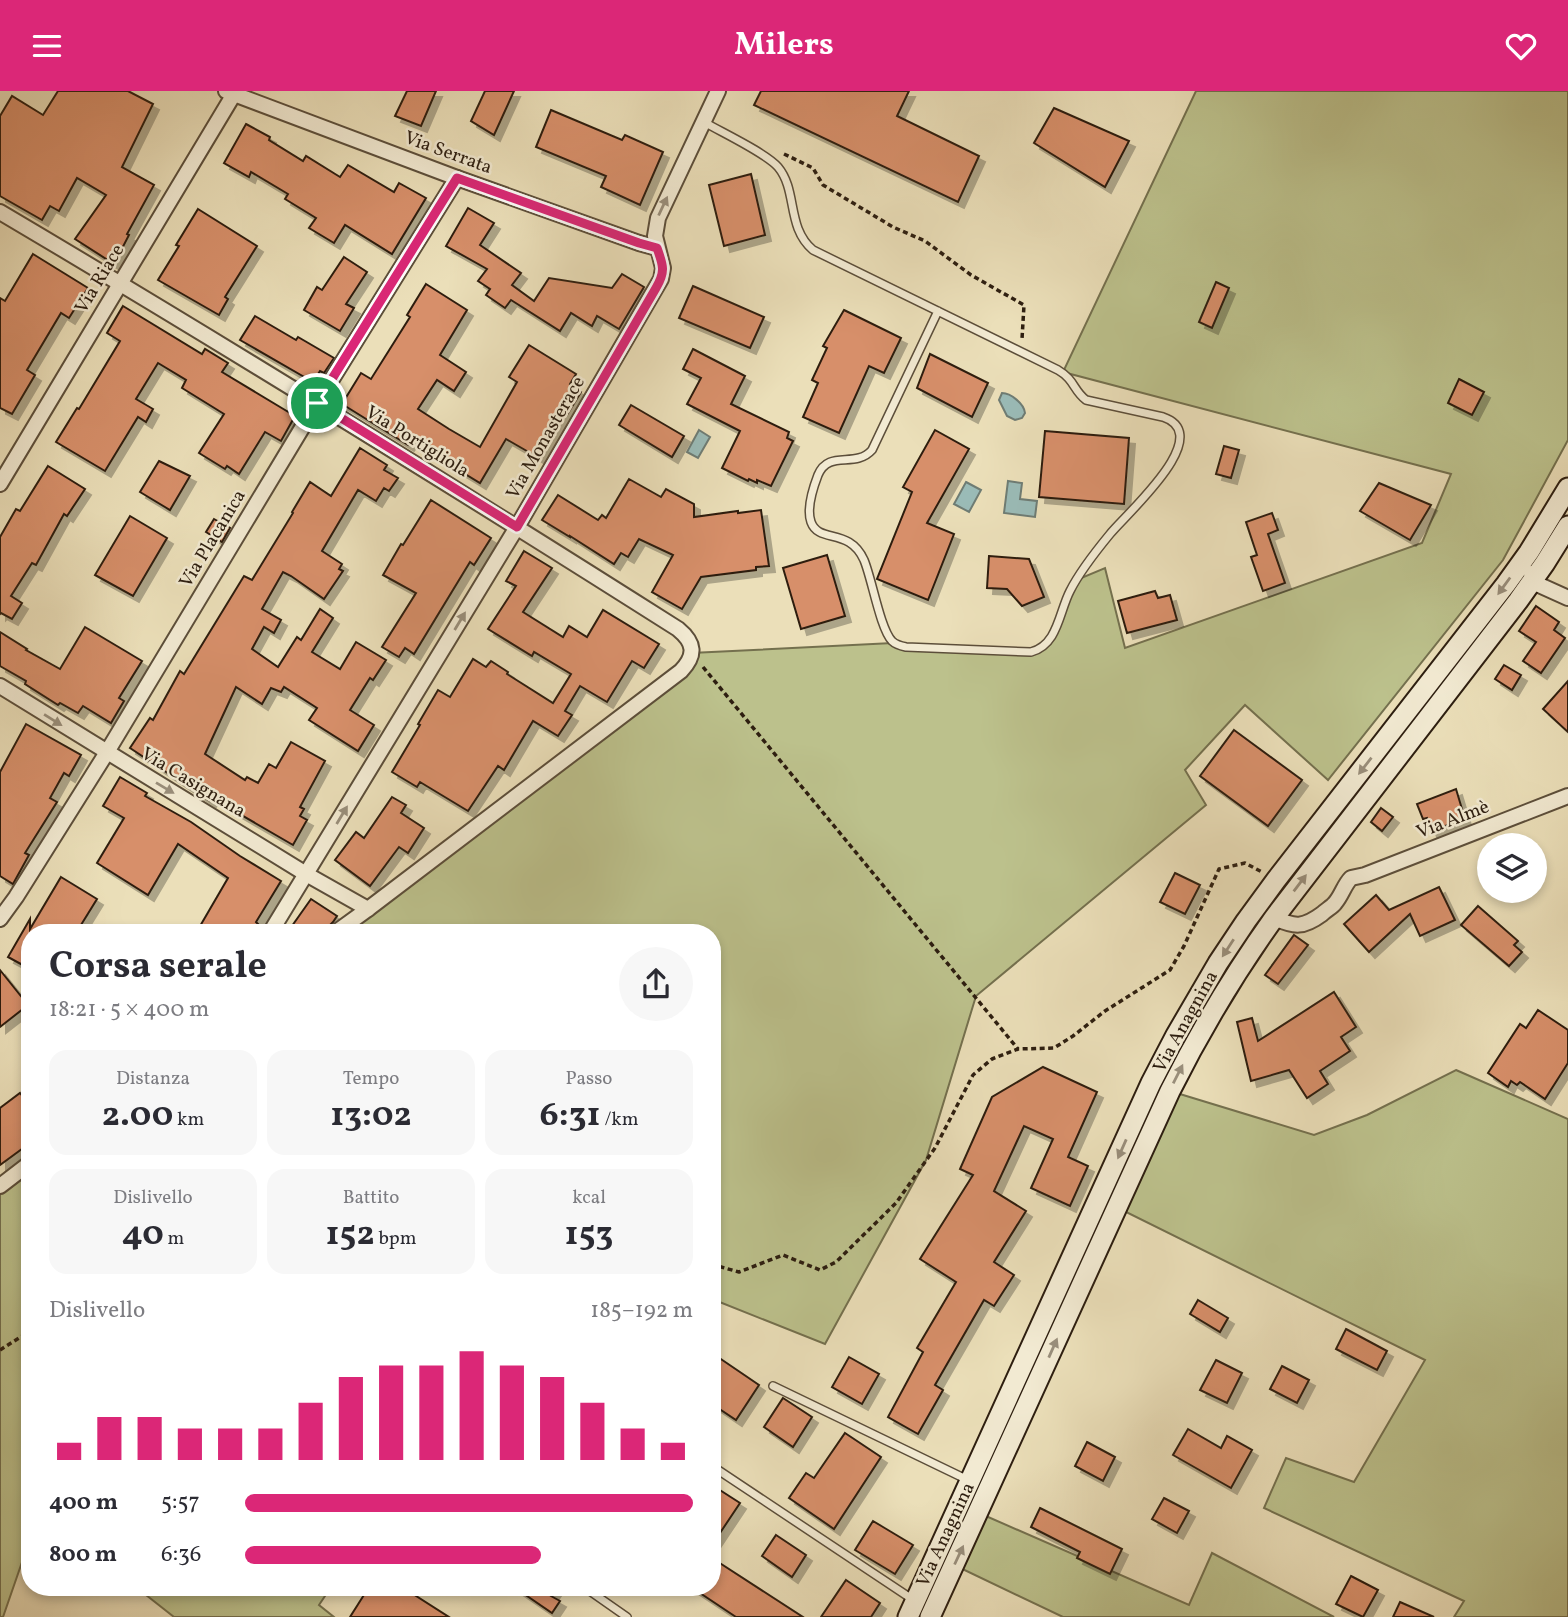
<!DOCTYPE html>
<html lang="it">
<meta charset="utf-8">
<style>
body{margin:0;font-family:Vollkorn,serif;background:#f7f7f7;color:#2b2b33;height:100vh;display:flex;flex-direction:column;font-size:26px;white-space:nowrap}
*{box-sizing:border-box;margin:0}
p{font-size:23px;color:#7c7c81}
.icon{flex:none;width:38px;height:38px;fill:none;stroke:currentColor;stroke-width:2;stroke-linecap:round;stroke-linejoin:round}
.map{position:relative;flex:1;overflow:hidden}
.sheet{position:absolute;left:21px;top:833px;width:700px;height:672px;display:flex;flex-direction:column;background:#fff;border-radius:28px;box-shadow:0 4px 10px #0003}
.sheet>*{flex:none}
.fabs{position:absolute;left:1477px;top:742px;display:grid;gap:14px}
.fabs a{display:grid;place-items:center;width:70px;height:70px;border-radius:50%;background:#fff;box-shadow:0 4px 10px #0003;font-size:35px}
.pin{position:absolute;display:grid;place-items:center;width:60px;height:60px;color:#fff;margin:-30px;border:4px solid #fff;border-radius:50%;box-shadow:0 2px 7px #0007}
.round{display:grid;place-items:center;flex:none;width:74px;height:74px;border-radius:37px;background:#f7f7f7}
.head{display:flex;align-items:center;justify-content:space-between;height:119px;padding:0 28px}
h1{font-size:38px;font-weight:700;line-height:52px}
.stats{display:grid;grid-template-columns:repeat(3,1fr);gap:10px;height:119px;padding:7px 28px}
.stats div{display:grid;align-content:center;border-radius:18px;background:#f7f7f7;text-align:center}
.stats b{font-size:35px;font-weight:700}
.stats small{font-size:19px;font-weight:400}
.stats p{font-size:19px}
.chart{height:196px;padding:14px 28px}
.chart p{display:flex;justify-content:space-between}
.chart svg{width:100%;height:126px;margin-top:7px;stroke:#db2777;stroke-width:6}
ul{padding:0 28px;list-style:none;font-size:23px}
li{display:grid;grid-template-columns:112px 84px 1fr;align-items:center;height:52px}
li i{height:18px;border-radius:9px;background:#db2777}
header{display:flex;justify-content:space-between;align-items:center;height:91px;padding:0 28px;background:#db2777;color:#fff;font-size:32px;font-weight:700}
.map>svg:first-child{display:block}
.green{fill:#bcc18c;stroke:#74704e;stroke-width:2}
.water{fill:#9abbb7;stroke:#6e7c74;stroke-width:2}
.building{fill:#d78f6b;stroke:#2d1e10;stroke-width:2;filter:url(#shadow)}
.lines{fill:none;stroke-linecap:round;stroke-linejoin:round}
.lane-casing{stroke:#5c4e3a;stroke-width:10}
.street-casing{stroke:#5c4e3a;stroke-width:18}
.secondary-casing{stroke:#2d1e10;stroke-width:23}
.path{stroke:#2d1e10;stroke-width:3.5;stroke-dasharray:5 3.5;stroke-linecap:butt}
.lane{stroke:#f2ead2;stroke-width:7}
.street{stroke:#f2ead2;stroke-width:14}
.secondary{stroke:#f2ead2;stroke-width:19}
.oneway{fill:#998e7b}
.route-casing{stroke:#fff;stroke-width:14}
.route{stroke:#db2777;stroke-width:9}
.labels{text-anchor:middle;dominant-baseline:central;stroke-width:5;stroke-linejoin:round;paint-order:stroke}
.street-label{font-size:19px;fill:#2d1e10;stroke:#f2ead2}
</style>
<header><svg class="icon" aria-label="menu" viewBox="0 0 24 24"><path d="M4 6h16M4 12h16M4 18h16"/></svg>Milers<svg class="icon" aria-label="heart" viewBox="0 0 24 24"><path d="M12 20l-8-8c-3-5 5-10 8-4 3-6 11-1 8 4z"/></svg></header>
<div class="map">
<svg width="1568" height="1526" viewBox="0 0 1568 1526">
<defs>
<filter id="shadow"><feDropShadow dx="6" dy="6" stdDeviation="0" flood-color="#0004"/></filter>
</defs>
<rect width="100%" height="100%" fill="#ebdfb9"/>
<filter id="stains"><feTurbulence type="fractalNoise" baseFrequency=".00286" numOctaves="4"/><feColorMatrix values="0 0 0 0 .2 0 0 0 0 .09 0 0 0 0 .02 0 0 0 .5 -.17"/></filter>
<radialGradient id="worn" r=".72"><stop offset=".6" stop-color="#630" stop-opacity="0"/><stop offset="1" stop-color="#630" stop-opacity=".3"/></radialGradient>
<!-- green -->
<g class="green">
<polygon points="1196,0 1568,0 1568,349 1503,469 1328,689 1245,614 1185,679 1206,714 976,905 926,1069 825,1253 712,1208 712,842 335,842 681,580 691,562 893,552 1027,562 1043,556 1074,490 1105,477 1125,557 1422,452 1451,383 1063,281"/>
<polygon points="1456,979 1568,1028 1568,1526 1454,1526 1464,1510 1264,1417 1286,1367 1354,1391 1425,1269 1116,1116 1170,1000 1314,1044 1367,1024"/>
<polygon points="30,1072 30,1448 3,1526 0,1526 0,1095"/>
<polygon points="979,1422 1189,1514 1212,1462 1334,1526 1063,1526 954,1474"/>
<polygon points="141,1496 331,1496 319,1514 334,1526 174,1526 141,1500"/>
</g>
<!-- water -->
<g class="water">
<path d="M1002,302C1011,302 1024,313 1025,322L1022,327L1015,329L1007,325L999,309Z"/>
<polygon points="699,339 710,346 698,367 687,361"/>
<polygon points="1008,390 1022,392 1020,408 1037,410 1035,426 1004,422"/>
<polygon points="966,391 981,399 969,421 954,413"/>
</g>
<!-- building -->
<g class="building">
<polygon points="58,0 128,0 153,13 122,76 154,94 127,143 129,144 114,173 75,148 106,104 77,87 59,120 50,115 42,129 0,105 0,25 12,5 43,24"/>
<polygon points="407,0 436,0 421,35 395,25"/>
<polygon points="485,0 514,0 494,44 471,30"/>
<polygon points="761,0 909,0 897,25 979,65 958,111 754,14"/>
<polygon points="1054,17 1129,50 1105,96 1034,52"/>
<polygon points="551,19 622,49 625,44 663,61 640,114 601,96 606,85 536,56"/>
<polygon points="246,33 270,46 269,49 303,70 306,65 340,86 348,74 394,101 399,92 426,107 392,163 345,134 334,152 309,137 316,127 285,108 288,103 251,81 249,86 224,72"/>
<polygon points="751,83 765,144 724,155 709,94"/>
<polygon points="468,117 494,132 480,154 521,182 512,194 534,210 549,187 612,197 622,183 644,196 619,238 597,225 592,235 571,222 560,240 511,209 505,217 486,204 490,198 478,190 487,178 446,155"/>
<polygon points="198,118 257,155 225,206 228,208 219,224 158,189 179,155 176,154"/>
<polygon points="33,163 88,197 69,227 61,222 27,279 35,284 12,323 0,317 0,207 5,210"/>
<polygon points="344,166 367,181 346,213 354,217 340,240 304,219 317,196 322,199"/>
<polygon points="1216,191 1229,197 1212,237 1199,231"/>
<polygon points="426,193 467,219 440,264 466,281 454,300 437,289 418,318 449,338 480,356 517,291 509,286 529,254 576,283 570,293 581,301 567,324 565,322 539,367 506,348 480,392 434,364 437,359 414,345 408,354 342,313 361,282 371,288 410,226 407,224"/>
<polygon points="693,195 764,226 750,257 679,227"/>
<polygon points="123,215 202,263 205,258 228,272 222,281 295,325 281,350 265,341 239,383 227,375 225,378 199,362 224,323 182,297 186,289 158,272 136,308 153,318 146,331 138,326 105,380 56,351 77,317 79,318 120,250 107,242"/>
<polygon points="844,219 901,247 884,282 869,275 839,342 803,326 818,292 812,289 827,257 823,255"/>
<polygon points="255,225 296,249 298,246 334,267 324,282 320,280 313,291 240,249"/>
<polygon points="693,258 745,285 731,313 789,341 787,347 793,350 771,395 757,389 757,392 749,388 748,390 722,377 740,340 687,313 701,287 683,278"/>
<polygon points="930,263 988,292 972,326 917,297"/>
<polygon points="1459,288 1484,301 1472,324 1448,312"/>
<polygon points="631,314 684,345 672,366 619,334"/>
<polygon points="935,339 969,358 927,432 954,443 928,509 877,488 912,401 903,396"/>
<polygon points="1045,340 1129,347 1124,413 1039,406"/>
<polygon points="1224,355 1239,359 1231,387 1216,383"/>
<polygon points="360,357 387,374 384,379 398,387 389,400 384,397 376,410 358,399 322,460 342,473 339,478 343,480 324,508 291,485 283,481 262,518 281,529 274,542 264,536 252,558 278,576 297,546 301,549 320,518 333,527 312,561 340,578 356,551 386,569 373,589 370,587 350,619 374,634 358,660 309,629 317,617 284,596 281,601 271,597 262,613 236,596 205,663 245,689 247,686 258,692 269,673 276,677 291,651 325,670 300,716 304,718 300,725 307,729 293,754 212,707 210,710 130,657 150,627 153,629 180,580 184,583 244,485 252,489 293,422 292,421 310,391 331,405"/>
<polygon points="159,370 190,385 170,419 140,401"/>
<polygon points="48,375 85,398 67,425 64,423 36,474 32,472 11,505 22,512 12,528 1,522 0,523 0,446 16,418 20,420"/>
<polygon points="629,388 661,406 666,398 694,413 694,426 738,420 738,422 761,419 769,475 756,476 756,479 701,486 682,518 652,501 673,464 639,448 628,466 621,462 614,473 570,445 570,446 542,429 558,404 598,429 602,424 606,427"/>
<polygon points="1379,392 1431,414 1410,449 1360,420"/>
<polygon points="431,409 491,447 474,474 470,471 414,563 405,557 399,566 382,556 416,502 383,484 401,453 403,454"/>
<polygon points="1272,422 1278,439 1268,443 1285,492 1263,500 1251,466 1257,464 1246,431"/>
<polygon points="130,425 167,447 133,505 95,484"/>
<polygon points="214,428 230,437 222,451 206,441"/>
<polygon points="524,460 552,477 523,521 563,546 569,535 587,546 603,519 659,553 644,577 632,570 607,611 580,595 565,620 572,624 558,645 533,630 504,679 498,675 468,720 420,691 417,696 392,681 420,634 418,633 438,599 450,606 473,568 486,576 491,570 508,581 507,583 553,612 571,583 534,561 532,565 488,538 516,495 506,490"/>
<polygon points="827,464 845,525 801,538 783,477"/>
<polygon points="989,465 1029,468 1044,506 1022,515 1007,498 987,497"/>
<polygon points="1155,500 1158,507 1170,504 1177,529 1127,542 1118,510"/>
<polygon points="1536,515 1559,531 1554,539 1565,547 1541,582 1523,570 1536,551 1519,540"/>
<polygon points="85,536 142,570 119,607 124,610 111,632 83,615 78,622 60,612 58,614 25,593 26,590 0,575 0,541 27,558 26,559 60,578"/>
<polygon points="1504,574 1521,584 1512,599 1495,588"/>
<polygon points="1568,590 1568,641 1543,618"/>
<polygon points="26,633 81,664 69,685 64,682 50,707 57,711 25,762 29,764 13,793 0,785 0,681"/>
<polygon points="1234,639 1302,689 1268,735 1200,685"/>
<polygon points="120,686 147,702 145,705 191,731 240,765 281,790 256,831 258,833 253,842 196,842 228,787 178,753 148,804 97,772 124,727 103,715"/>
<polygon points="1456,698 1465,728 1431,740 1427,727 1423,728 1417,713"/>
<polygon points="392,706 406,714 401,722 424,737 408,762 399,756 370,795 335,769 356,741 364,747"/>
<polygon points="1381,717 1393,726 1382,740 1371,731"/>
<polygon points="1175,782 1200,794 1185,823 1160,811"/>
<polygon points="61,786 97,808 76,842 30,842 30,878 8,866 30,828 30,838"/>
<polygon points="1439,796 1455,829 1420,845 1410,823 1369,861 1344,833 1376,804 1389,819"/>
<polygon points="311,808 337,825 333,831 327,837 326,842 287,842"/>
<polygon points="1478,815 1518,850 1514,854 1522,861 1509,875 1461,834"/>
<polygon points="1294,844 1308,854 1278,893 1265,884"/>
<polygon points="0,879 28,914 0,936"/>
<polygon points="1334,901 1356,936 1341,946 1350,960 1320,980 1328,993 1307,1007 1289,979 1251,990 1237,931 1252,927 1258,950"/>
<polygon points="1538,919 1568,939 1568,972 1545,1008 1520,991 1517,994 1511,990 1508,996 1488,982 1520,933 1526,937"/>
<polygon points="1043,976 1097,1001 1068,1066 1088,1075 1070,1115 1031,1097 1053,1048 1024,1035 994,1100 1026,1120 994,1171 1014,1184 994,1215 984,1209 935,1294 943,1299 918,1343 888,1326 923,1261 917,1257 956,1191 920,1168 973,1084 960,1078 992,1006"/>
<polygon points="20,1002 30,1015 30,1052 0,1074 0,1017"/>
<polygon points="1198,1209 1228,1227 1220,1241 1190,1223"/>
<polygon points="1346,1238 1387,1260 1377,1279 1336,1258"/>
<polygon points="712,1262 759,1294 736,1329 712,1313"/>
<polygon points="849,1266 879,1283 862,1313 832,1296"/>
<polygon points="1216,1269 1242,1282 1227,1312 1200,1299"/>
<polygon points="1282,1275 1309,1289 1297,1312 1270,1298"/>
<polygon points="783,1307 812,1326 793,1356 764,1336"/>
<polygon points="1188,1338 1221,1357 1227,1345 1252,1359 1231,1397 1173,1364"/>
<polygon points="845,1342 881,1366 834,1438 789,1407 806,1382 814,1387"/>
<polygon points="1087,1351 1115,1366 1103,1390 1075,1375"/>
<polygon points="712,1394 740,1412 712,1454"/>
<polygon points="1164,1407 1189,1420 1177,1442 1152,1428"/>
<polygon points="1040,1417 1122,1458 1110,1483 1077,1467 1080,1461 1031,1436"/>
<polygon points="873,1430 913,1454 895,1483 855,1459"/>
<polygon points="776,1444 806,1464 792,1486 762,1465"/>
<polygon points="712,1467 803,1526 736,1526 691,1496 712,1496"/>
<polygon points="1351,1485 1378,1499 1363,1526 1336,1513"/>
<polygon points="846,1489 880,1512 871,1526 821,1526"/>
<polygon points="369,1496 402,1496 449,1526 350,1526"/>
<polygon points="514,1496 557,1496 551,1505 560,1510 552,1522"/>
<polygon points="1400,1511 1434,1526 1393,1526"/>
</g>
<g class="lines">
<defs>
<g id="lane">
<path d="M704,31C721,41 766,62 778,76C798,100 786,136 813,159L1058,279C1075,289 1073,299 1086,309L1163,326C1217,344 1126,423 1110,443C1096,460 1080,480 1070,500C1059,521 1058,554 1031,561L906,556C901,555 896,554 892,550C880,537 872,488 864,469C849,436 819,453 811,431C806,417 813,397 818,384C829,358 855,378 872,359L938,220"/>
<polyline points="773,1295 970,1390"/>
<polyline points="712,1375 915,1510"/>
<polyline points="584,1496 627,1526"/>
</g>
<g id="street">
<polyline points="226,0 457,87 639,152 657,157"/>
<path d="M0,121C228,256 454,396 678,538C695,552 696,564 681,580L368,818L335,842"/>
<polyline points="0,393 234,3"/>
<polyline points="1531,482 1533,490 1537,493 1568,507"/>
<polyline points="0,595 306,783 368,818"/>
<path d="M1274,827C1295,836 1303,837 1322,823C1326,819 1332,816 1335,812C1342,804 1344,794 1351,787L1365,784L1568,705"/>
<polyline points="0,828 16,806 104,666 317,312 457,87"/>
<polyline points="270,842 517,436 661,188 663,177 655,145 658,127 718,0"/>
<polyline points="0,1095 30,1072"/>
</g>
<g id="secondary">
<polyline points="908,1526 1151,992 1176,944 1218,872 1246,830 1276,789 1506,493 1529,461 1568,397"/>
<path d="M930,1526L1170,1000C1201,938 1234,883 1274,827L1518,510L1545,472L1568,435"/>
</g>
</defs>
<!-- lane casing -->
<use href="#lane" class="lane-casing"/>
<!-- street casing -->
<use href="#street" class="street-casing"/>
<!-- secondary casing -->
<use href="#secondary" class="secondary-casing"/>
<!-- path -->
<g class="path">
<polyline points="784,63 813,77 823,94 893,136 925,150 971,184 1024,214 1022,248"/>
<polyline points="703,576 1018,958"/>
<polyline points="712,1172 714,1174 739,1181 783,1164 820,1179 836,1171 896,1112 935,1057 973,984 992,968 1018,958 1054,957 1073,945 1105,920 1170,879 1184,855 1219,778 1245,772 1262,781"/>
<polyline points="0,1259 30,1240"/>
</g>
<!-- lane -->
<use href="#lane" class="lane"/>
<!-- street -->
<use href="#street" class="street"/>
<!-- secondary -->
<use href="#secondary" class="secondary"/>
</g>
<!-- one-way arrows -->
<defs><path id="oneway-solid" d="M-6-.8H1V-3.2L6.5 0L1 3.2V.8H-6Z" transform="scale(1.75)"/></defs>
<g class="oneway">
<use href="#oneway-solid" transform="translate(663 115) rotate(-65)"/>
<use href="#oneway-solid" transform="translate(1504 495) rotate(126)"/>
<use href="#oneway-solid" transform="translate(460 530) rotate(-59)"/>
<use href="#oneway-solid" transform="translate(53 629) rotate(32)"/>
<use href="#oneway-solid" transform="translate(1365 675) rotate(128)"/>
<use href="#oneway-solid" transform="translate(165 697) rotate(31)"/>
<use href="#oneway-solid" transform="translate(342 724) rotate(-59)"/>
<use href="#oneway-solid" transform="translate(1300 792) rotate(-53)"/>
<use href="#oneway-solid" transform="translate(1228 857) rotate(123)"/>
<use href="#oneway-solid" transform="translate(1178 983) rotate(-63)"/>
<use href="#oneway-solid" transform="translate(1122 1058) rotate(114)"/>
<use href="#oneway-solid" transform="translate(1053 1257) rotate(-66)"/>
<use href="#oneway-solid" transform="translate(959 1464) rotate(-65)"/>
</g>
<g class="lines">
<defs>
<path id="route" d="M457,87L639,152L657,157C663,174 666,180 656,197L517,436L317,312Z"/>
</defs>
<!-- route casing -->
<use href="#route" class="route-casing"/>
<!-- route -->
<use href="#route" class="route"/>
</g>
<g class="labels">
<!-- street labels -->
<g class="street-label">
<text transform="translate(448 62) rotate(20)">Via Serrata</text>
<text transform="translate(100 188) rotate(-59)">Via Riace</text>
<text transform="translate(546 347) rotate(-60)">Via Monasterace</text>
<text transform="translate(417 351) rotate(32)">Via Portigliola</text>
<text transform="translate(213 448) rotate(-59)">Via Placanica</text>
<text transform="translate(193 692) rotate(31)">Via Casignana</text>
<text transform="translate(1453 729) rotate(-21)">Via Almè</text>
<text transform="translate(1186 931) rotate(-61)">Via Anagnina</text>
<text transform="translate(946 1444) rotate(-65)">Via Anagnina</text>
</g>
</g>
<rect width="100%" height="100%" filter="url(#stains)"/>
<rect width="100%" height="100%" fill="url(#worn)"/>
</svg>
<div class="fabs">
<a><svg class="icon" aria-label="layers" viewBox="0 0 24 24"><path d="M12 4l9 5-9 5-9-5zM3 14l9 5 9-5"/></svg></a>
</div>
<div class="pin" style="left:317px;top:312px;background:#1e9e55"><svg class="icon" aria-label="arrive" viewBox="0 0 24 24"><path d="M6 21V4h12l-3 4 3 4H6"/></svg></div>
<section class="sheet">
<div class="head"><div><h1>Corsa serale</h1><p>18:21 · 5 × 400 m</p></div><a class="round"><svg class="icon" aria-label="share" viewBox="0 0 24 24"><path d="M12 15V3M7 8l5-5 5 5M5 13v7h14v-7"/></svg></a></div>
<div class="stats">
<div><p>Distanza</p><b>2.00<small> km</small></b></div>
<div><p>Tempo</p><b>13:02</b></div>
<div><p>Passo</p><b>6:31<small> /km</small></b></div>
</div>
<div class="stats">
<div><p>Dislivello</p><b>40<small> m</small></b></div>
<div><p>Battito</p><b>152<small> bpm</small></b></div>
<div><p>kcal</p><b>153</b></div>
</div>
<div class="chart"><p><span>Dislivello</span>185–192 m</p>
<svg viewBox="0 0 160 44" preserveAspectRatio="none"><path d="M5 44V38M15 44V29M25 44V29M35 44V33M45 44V33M55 44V33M65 44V24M75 44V15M85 44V11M95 44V11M105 44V6M115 44V11M125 44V15M135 44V24M145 44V33M155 44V38"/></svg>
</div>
<ul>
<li><b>400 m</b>5:57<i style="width:100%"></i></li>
<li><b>800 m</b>6:36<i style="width:66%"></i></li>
</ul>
</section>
</div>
